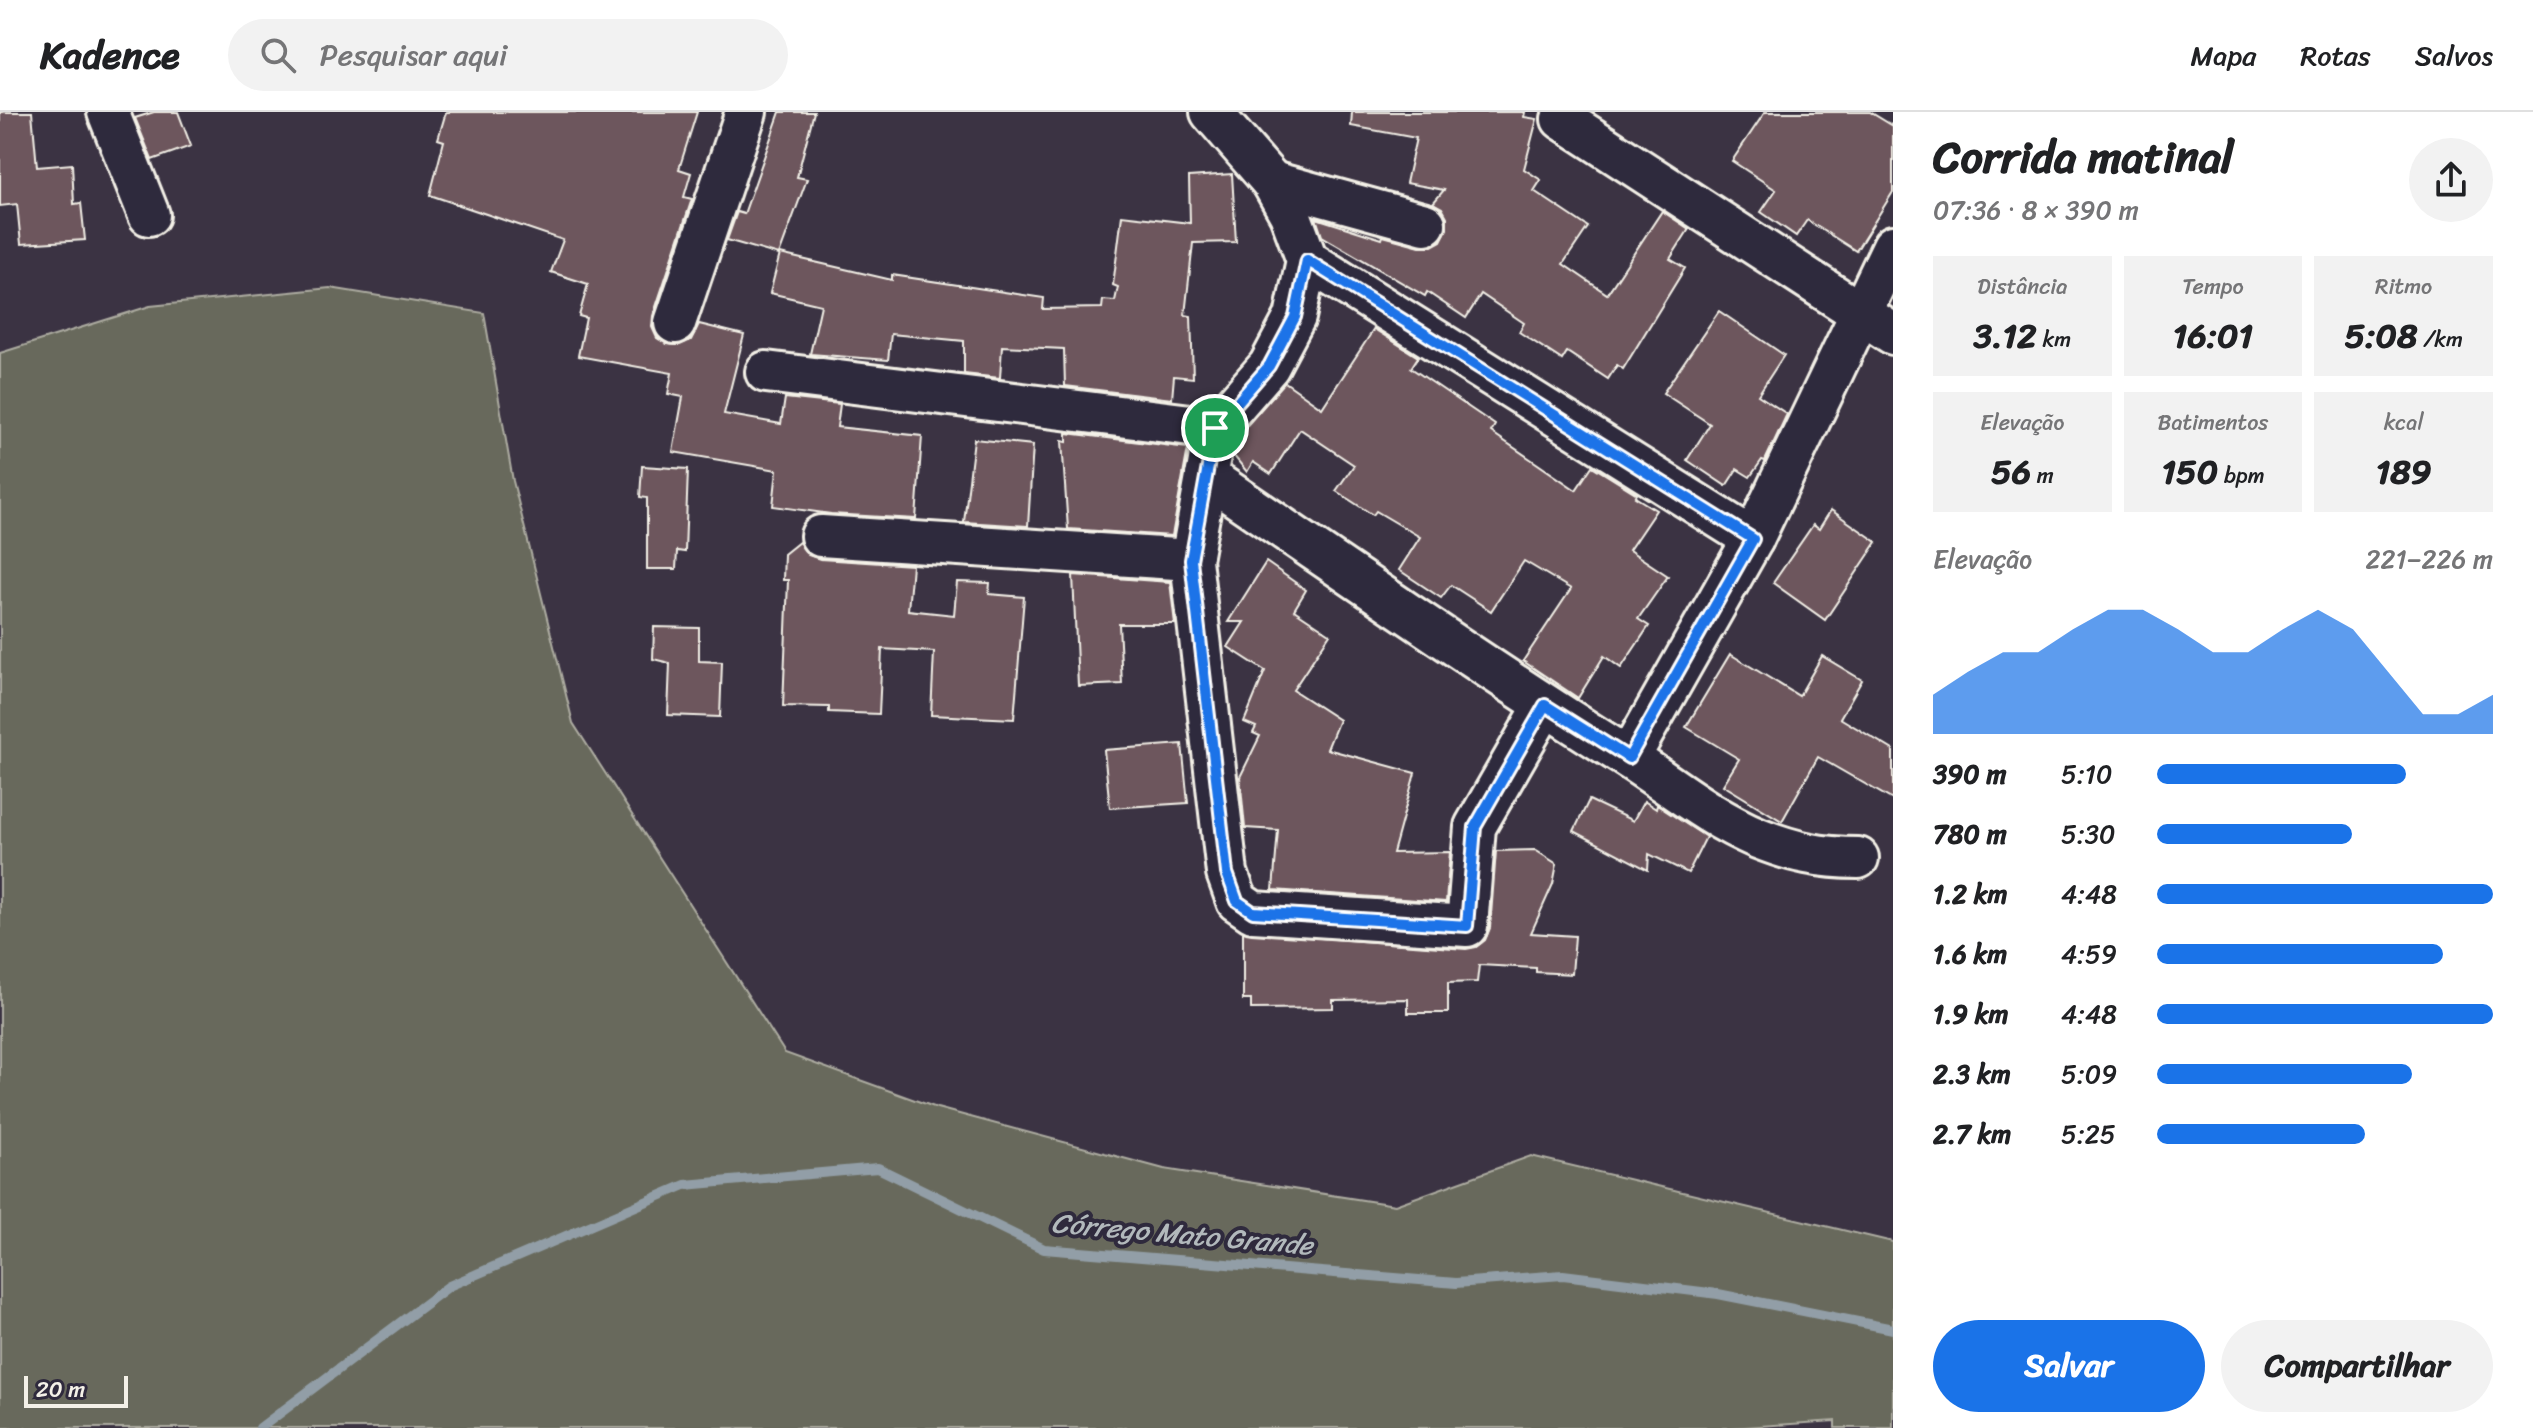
<!DOCTYPE html>
<html lang="pt">
<meta charset="utf-8">
<style>
body{margin:0;font-family:Sriracha,sans-serif;background:#f2f2f2;color:#202124;height:100vh;display:flex;flex-direction:column;font-size:30px;white-space:nowrap}
*{box-sizing:border-box;margin:0}
p{font-size:26px;color:#757577}
.icon{flex:none;width:44px;height:44px;fill:none;stroke:currentColor;stroke-width:2;stroke-linecap:round;stroke-linejoin:round}
.map{position:relative;flex:1;overflow:hidden}
.drawer{display:flex;flex-direction:column;background:#fff;width:640px}
.drawer>*{flex:none}
.scale{position:absolute;left:24px;bottom:20px;width:104px;box-sizing:border-box;padding-left:8px;border:4px solid #f4f1e8;border-top:0;font-size:22px;line-height:28px;white-space:nowrap;color:#f4f1e8;-webkit-text-stroke:6px #2f2a3d;paint-order:stroke}
.pin{position:absolute;display:grid;place-items:center;width:68px;height:68px;color:#fff;margin:-34px;border:4px solid #fff;border-radius:50%;box-shadow:0 2px 8px #0007}
.round{display:grid;place-items:center;flex:none;width:84px;height:84px;border-radius:42px;background:#f2f2f2}
.summary{display:flex;align-items:center;justify-content:space-between;height:136px;padding:0 40px}
h1{font-size:44px;font-weight:700;line-height:60px}
.figures{display:grid;grid-template-columns:repeat(3,1fr);gap:12px;height:136px;padding:8px 40px}
.figures div{display:grid;align-content:center;border-radius:0px;background:#f2f2f2;text-align:center}
.figures b{font-size:34px;font-weight:700}
.figures small{font-size:22px;font-weight:400}
.figures p{font-size:22px}
.chart{height:224px;padding:16px 40px}
.chart p{display:flex;justify-content:space-between}
.chart svg{width:100%;height:144px;margin-top:8px;fill:#1a73e8;opacity:.7}
.cta{display:flex;gap:16px;margin-top:auto;padding:16px 40px}
.cta a{flex:1;height:92px;border-radius:48px;background:#1a73e8;color:#fff;font-size:32px;font-weight:700;line-height:92px;text-align:center}
.cta a+a{background:#f2f2f2;color:#202124}
ul{padding:0 40px;list-style:none;font-size:26px}
li{display:grid;grid-template-columns:128px 96px 1fr;align-items:center;height:60px}
li i{height:20px;border-radius:10px;background:#1a73e8}
header{display:flex;align-items:center;gap:48px;box-sizing:border-box;height:112px;padding:0 40px;background:#fff;border-bottom:2px solid #e0e0e0}
header strong{font-size:38px}
nav{display:flex;gap:44px;margin-inline-start:auto;font-size:28px}
.search{width:560px;height:72px;background:#f2f2f2;display:flex;align-items:center;gap:20px;box-sizing:border-box;padding:0 28px;border-radius:44px;color:#757577;font-size:30px}
main{display:flex;flex:1;min-height:0}
.map>svg:first-child{display:block}
.green{fill:#67695b;stroke:#aeada2;stroke-width:2}
.lines{fill:none;stroke-linecap:round;stroke-linejoin:round}
.stream{stroke:#929ea7;stroke-width:10}
.building{fill:#6d565d;stroke:#f4f1e8;stroke-width:2}
.minor-casing{stroke:#f4f1e8;stroke-width:46}
.minor{stroke:#2f2a3d;stroke-width:40}
.route-casing{stroke:#fff;stroke-width:16}
.route{stroke:#1a73e8;stroke-width:10}
.labels{text-anchor:middle;dominant-baseline:central;stroke-width:8;stroke-linejoin:round;paint-order:stroke}
.water-label{font-size:28px;font-style:italic;fill:#b2b9bc;stroke:#2f2a3d}
</style>
<header>
<strong>Kadence</strong>
<div class="search"><svg class="icon" aria-label="search" viewBox="0 0 24 24"><circle cx="10" cy="10" r="6"/><path d="M15 15l6 6"/></svg>Pesquisar aqui</div>
<nav><a>Mapa</a><a>Rotas</a><a>Salvos</a></nav>
</header>
<main>
<div class="map">
<svg width="1893" height="1316" viewBox="0 0 1893 1316">
<rect width="100%" height="100%" fill="#3b3343"/>
<filter id="ink" filterUnits="userSpaceOnUse"><feTurbulence type="fractalNoise" baseFrequency=".0125" numOctaves="2"/><feDisplacementMap in="SourceGraphic" scale="16" xChannelSelector="R" yChannelSelector="G"/><feConvolveMatrix kernelMatrix="1 2 1 2 8 2 1 2 1" color-interpolation-filters="sRGB"/></filter>
<g filter="url(#ink)">
<!-- green -->
<polygon class="green" points="330,176 484,201 513,369 573,611 785,941 937,996 1164,1057 1395,1093 1531,1044 1893,1130 1893,1316 1835,1316 1835,1309 1730,1316 0,1316 0,241 150,194"/>
<g class="lines">
<!-- stream -->
<polyline class="stream" points="260,1316 449,1174 685,1073 878,1056 1044,1137 1456,1171 1563,1163 1718,1182 1893,1217"/>
</g>
<!-- building -->
<g class="building">
<polygon points="0,0 32,0 37,55 72,52 74,92 81,91 85,128 21,132 17,92 0,94"/>
<polygon points="154,0 178,0 191,34 152,48 135,6"/>
<polygon points="446,0 697,0 679,57 691,61 684,85 692,87 653,204 652,215 657,226 667,232 680,233 691,228 699,212 744,223 724,302 781,312 785,286 840,292 837,315 922,324 916,407 831,402 773,394 777,358 673,340 683,285 668,282 672,261 578,244 586,206 579,204 588,172 551,160 563,128 430,83 444,29 438,27"/>
<polygon points="780,0 814,0 797,65 807,67 779,143 727,128 737,100 744,102"/>
<polygon points="1352,0 1525,0 1524,5 1537,7 1524,57 1541,68 1534,79 1588,115 1563,152 1607,182 1662,99 1689,117 1670,147 1685,156 1623,257 1617,253 1608,267 1567,240 1562,248 1519,220 1524,211 1481,182 1466,206 1427,180 1425,184 1322,124 1316,106 1382,127 1383,124 1420,134 1432,134 1441,129 1447,117 1447,105 1442,96 1433,91 1444,78 1406,71 1416,26 1351,14"/>
<polygon points="1765,0 1870,0 1893,14 1893,80 1856,139 1807,108 1796,124 1761,100 1776,78 1732,49"/>
<polygon points="1232,62 1236,130 1193,131 1185,203 1191,204 1193,266 1174,264 1172,287 1065,274 1064,237 1002,234 1000,266 964,262 964,229 891,222 888,248 810,242 821,193 770,181 780,142 892,168 892,163 1044,186 1043,197 1102,196 1103,188 1115,189 1118,175 1113,173 1122,103 1190,111 1189,65"/>
<polygon points="1719,199 1784,243 1758,283 1787,302 1765,349 1762,348 1750,365 1737,357 1726,374 1687,348 1710,312 1663,281"/>
<polygon points="1374,217 1418,245 1411,256 1495,313 1491,320 1576,378 1592,354 1637,382 1635,385 1656,398 1629,438 1668,464 1638,507 1649,514 1621,556 1604,544 1578,586 1523,549 1571,477 1524,449 1491,499 1451,473 1441,486 1399,458 1420,425 1376,399 1373,403 1336,379 1354,353 1300,317 1271,362 1253,350 1247,360 1233,343 1236,326 1285,270 1322,296"/>
<polygon points="1067,321 1188,336 1172,424 1068,417 1062,329 1067,330"/>
<polygon points="974,327 1033,333 1028,414 964,410"/>
<polygon points="642,354 688,357 685,440 677,439 676,457 647,457 647,386 640,385"/>
<polygon points="1831,398 1877,430 1825,508 1773,471 1813,413 1819,417"/>
<polygon points="799,430 808,443 820,447 912,453 908,498 954,503 957,470 990,471 989,482 1024,485 1014,607 931,603 934,540 882,537 879,602 829,600 829,595 783,594 788,468 783,468 784,442"/>
<polygon points="1266,450 1306,478 1294,498 1330,522 1293,578 1339,608 1327,637 1415,661 1393,741 1450,740 1446,790 1273,778 1278,718 1245,716 1240,665 1260,624 1253,621 1256,615 1244,610 1265,559 1228,535 1244,510 1228,510"/>
<polygon points="1073,463 1170,470 1175,512 1119,512 1122,572 1078,574"/>
<polygon points="654,515 699,516 699,549 722,550 720,605 668,603 670,551 653,547"/>
<polygon points="1730,542 1799,584 1822,544 1862,568 1840,606 1893,638 1893,688 1818,645 1782,709 1723,673 1739,647 1686,615"/>
<polygon points="1182,632 1188,691 1110,696 1104,638"/>
<polygon points="1589,688 1633,709 1644,689 1656,697 1657,693 1706,725 1688,761 1649,742 1648,758 1574,719"/>
<polygon points="1535,738 1557,752 1553,772 1531,821 1575,824 1572,862 1536,860 1536,856 1479,853 1477,870 1448,871 1448,901 1408,901 1408,887 1333,888 1333,896 1251,897 1251,888 1243,888 1243,820 1466,837 1476,835 1485,828 1490,816 1496,739"/>
</g>
<g class="lines">
<defs>
<g id="minor">
<polyline points="108,0 149,103"/>
<polyline points="1211,0 1272,70 1290,102 1307,148 1295,205 1269,254 1215,316 1191,448 1227,761 1237,789 1253,800 1467,814 1475,715 1545,593"/>
<polyline points="1562,7 1893,222"/>
<polyline points="1272,70 1425,112"/>
<polyline points="1307,148 1753,427"/>
<polyline points="675,211 746,0"/>
<polyline points="766,260 1215,316"/>
<path d="M1206,364C1343,457 1479,552 1619,640C1666,669 1706,704 1758,726C1793,740 1821,746 1858,746"/>
<polyline points="821,424 1191,448"/>
<polyline points="1629,646 1753,427 1893,134"/>
</g>
</defs>
<!-- minor casing -->
<use href="#minor" class="minor-casing"/>
<!-- minor -->
<use href="#minor" class="minor"/>
</g>
</g>
<g class="lines" filter="url(#ink)">
<defs>
<polygon id="route" points="1307,148 1753,427 1629,646 1545,593 1475,715 1467,814 1253,800 1237,789 1227,761 1191,448 1215,316 1269,254 1295,205"/>
</defs>
<!-- route casing -->
<use href="#route" class="route-casing"/>
<!-- route -->
<use href="#route" class="route"/>
</g>
<g class="labels">
<!-- water labels -->
<g class="water-label">
<text transform="translate(1182 1122) rotate(5)">Córrego Mato Grande</text>
</g>
</g>
</svg>
<div class="scale">20 m</div>
<div class="pin" style="left:1215px;top:316px;background:#1e9e55"><svg class="icon" aria-label="arrive" viewBox="0 0 24 24"><path d="M6 21V4h12l-3 4 3 4H6"/></svg></div>
</div>
<section class="drawer">
<div class="summary"><div><h1>Corrida matinal</h1><p>07:36 · 8 × 390 m</p></div><a class="round"><svg class="icon" aria-label="share" viewBox="0 0 24 24"><path d="M12 15V3M7 8l5-5 5 5M5 13v7h14v-7"/></svg></a></div>
<div class="figures">
<div><p>Distância</p><b>3.12<small> km</small></b></div>
<div><p>Tempo</p><b>16:01</b></div>
<div><p>Ritmo</p><b>5:08<small> /km</small></b></div>
</div>
<div class="figures">
<div><p>Elevação</p><b>56<small> m</small></b></div>
<div><p>Batimentos</p><b>150<small> bpm</small></b></div>
<div><p>kcal</p><b>189</b></div>
</div>
<div class="chart"><p><span>Elevação</span>221–226 m</p>
<svg viewBox="0 0 160 44" preserveAspectRatio="none"><path d="M0 44V32L10 25L20 19L30 19L40 12L50 6L60 6L70 12L80 19L90 19L100 12L110 6L120 12L130 25L140 38L150 38L160 32V44z"/></svg>
</div>
<ul>
<li><b>390 m</b>5:10<i style="width:74%"></i></li>
<li><b>780 m</b>5:30<i style="width:58%"></i></li>
<li><b>1.2 km</b>4:48<i style="width:100%"></i></li>
<li><b>1.6 km</b>4:59<i style="width:85%"></i></li>
<li><b>1.9 km</b>4:48<i style="width:100%"></i></li>
<li><b>2.3 km</b>5:09<i style="width:76%"></i></li>
<li><b>2.7 km</b>5:25<i style="width:62%"></i></li>
</ul>
<div class="cta"><a>Salvar</a><a>Compartilhar</a></div>
</section>
</main>
